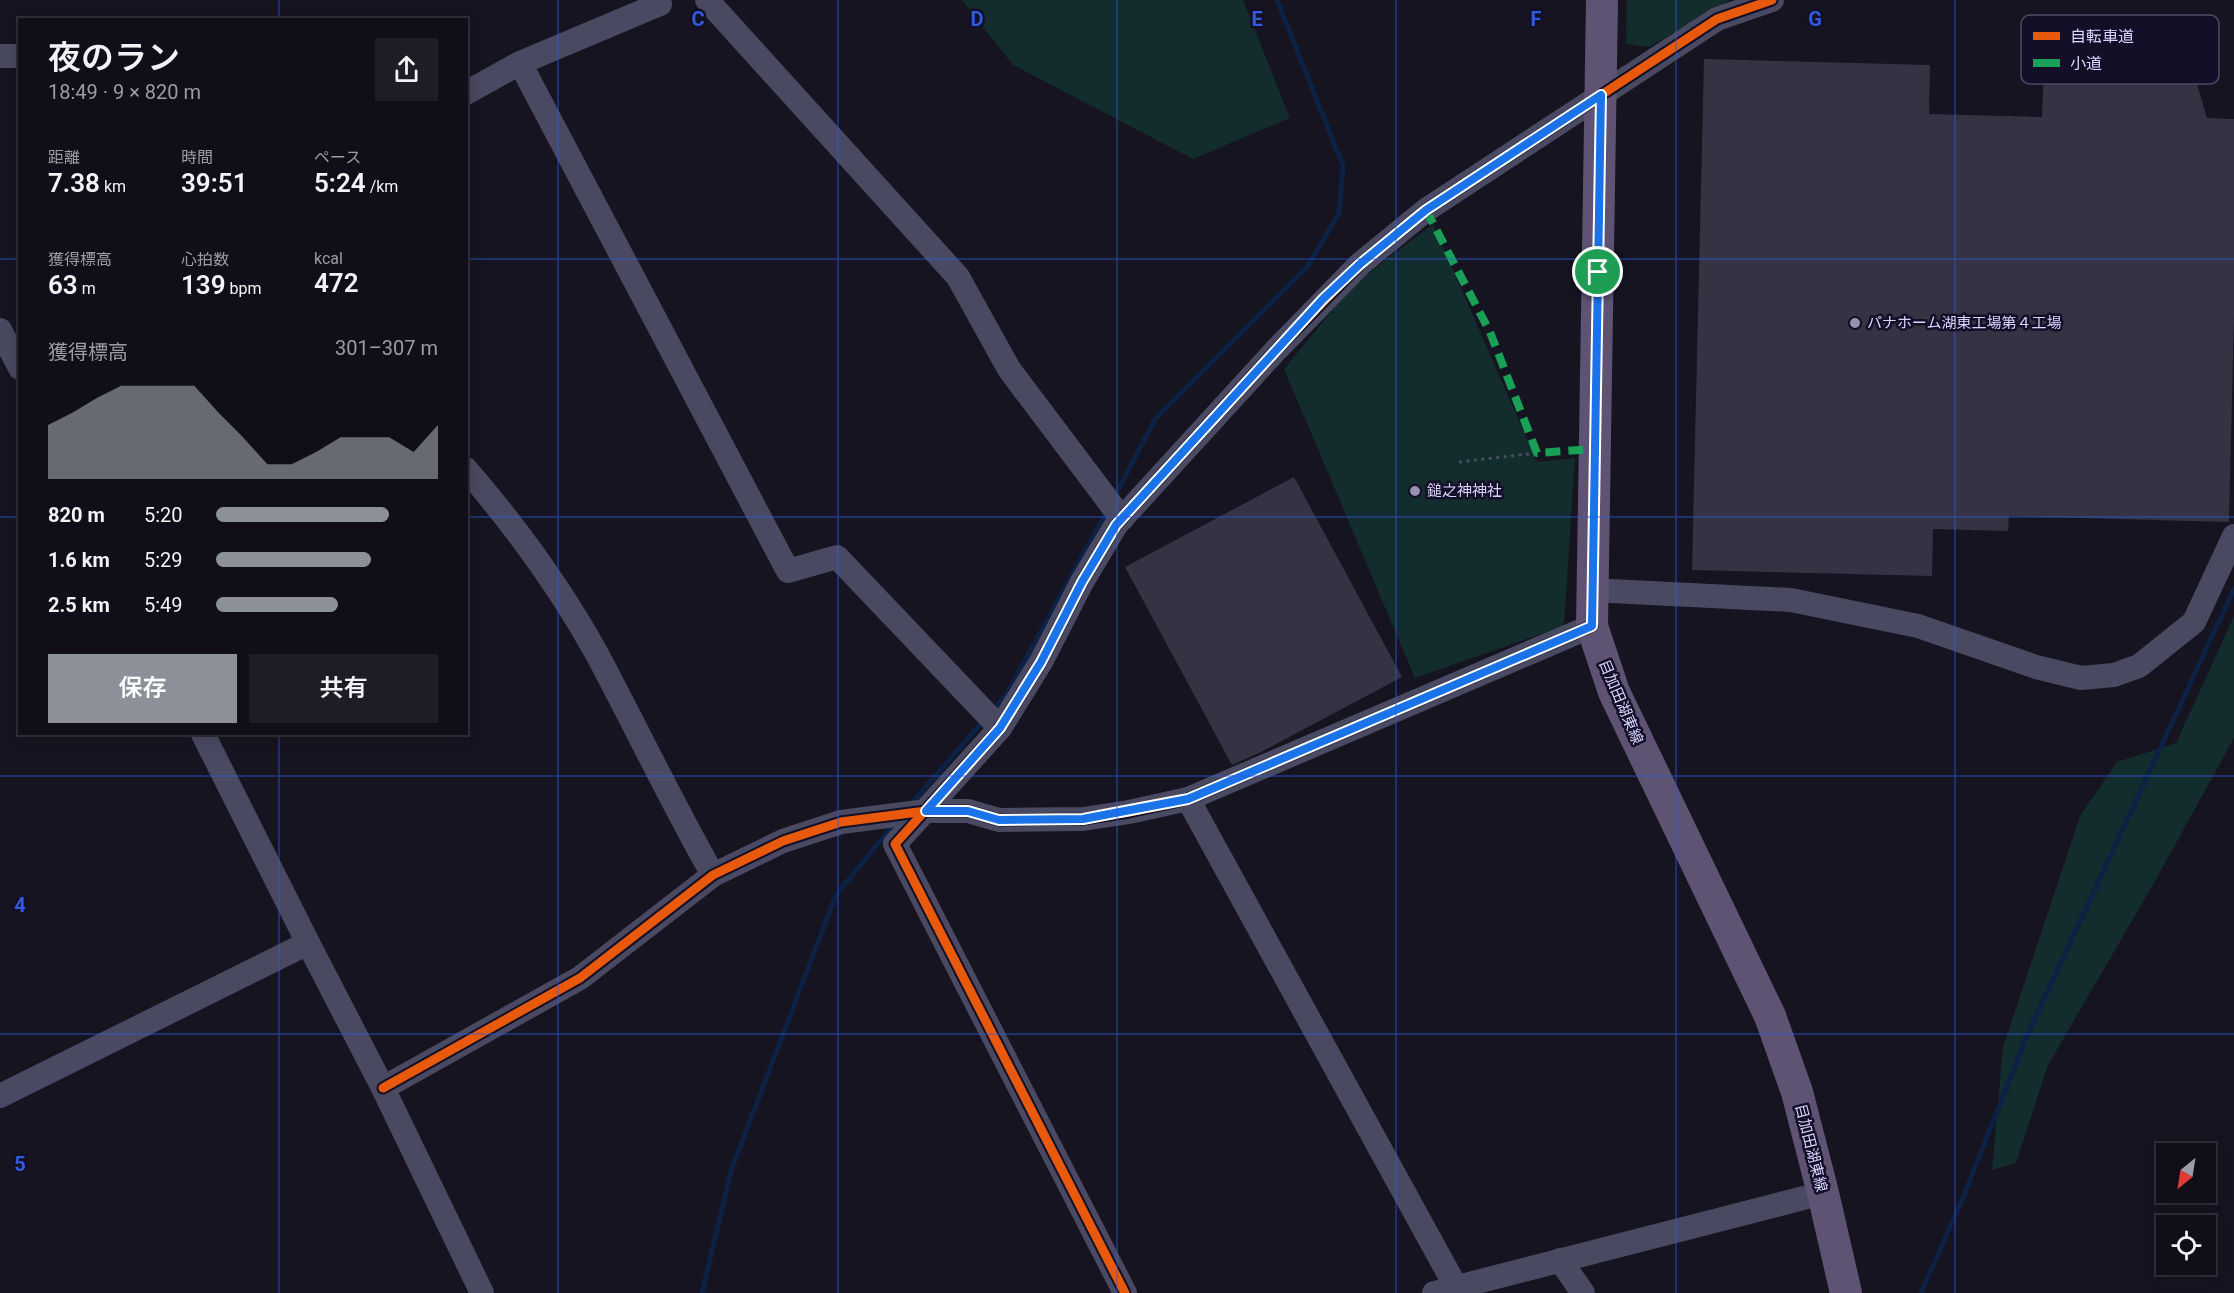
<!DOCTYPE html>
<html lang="ja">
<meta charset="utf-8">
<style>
body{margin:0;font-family:Roboto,"Noto Sans JP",sans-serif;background:#1e1d26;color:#f1f3f6;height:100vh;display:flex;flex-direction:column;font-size:22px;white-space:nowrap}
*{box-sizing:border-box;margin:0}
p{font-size:20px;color:#9c9ca2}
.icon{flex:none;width:33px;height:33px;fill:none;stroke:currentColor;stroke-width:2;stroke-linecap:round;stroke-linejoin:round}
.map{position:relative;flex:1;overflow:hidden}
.details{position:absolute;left:18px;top:18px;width:450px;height:717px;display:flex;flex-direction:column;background:#100f19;border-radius:0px;box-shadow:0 3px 15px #0003,0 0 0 2px #302f38}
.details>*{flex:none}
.needle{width:39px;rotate:210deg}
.buttons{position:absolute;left:2156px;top:1143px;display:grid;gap:12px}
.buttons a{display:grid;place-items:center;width:60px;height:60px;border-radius:0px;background:#100f19;box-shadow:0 3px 15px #0003,0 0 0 2px #302f38;font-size:30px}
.pin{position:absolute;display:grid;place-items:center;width:51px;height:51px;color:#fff;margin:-26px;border:3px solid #fff;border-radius:50%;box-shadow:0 2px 6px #0007}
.round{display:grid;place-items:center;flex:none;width:63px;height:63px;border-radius:0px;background:#1e1d26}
.headline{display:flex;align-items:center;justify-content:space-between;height:102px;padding:0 30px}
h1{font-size:33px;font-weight:600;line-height:45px}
.figures{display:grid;grid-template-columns:repeat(3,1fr);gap:9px;height:102px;padding:6px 30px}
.figures div{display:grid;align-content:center}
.figures b{font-size:26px;font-weight:600}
.figures small{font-size:16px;font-weight:400}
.figures p{font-size:16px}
.chart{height:168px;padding:12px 30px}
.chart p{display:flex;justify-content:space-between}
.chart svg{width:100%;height:108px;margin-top:6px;fill:#8c9099;opacity:.7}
.cta{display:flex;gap:12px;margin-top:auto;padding:12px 30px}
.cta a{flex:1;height:69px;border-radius:0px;background:#8c9099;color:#fff;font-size:24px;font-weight:600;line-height:69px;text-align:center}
.cta a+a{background:#1e1d26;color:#f1f3f6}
ul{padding:0 30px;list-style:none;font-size:20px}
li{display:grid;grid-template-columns:96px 72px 1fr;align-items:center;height:45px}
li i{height:15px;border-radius:8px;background:#8c9099}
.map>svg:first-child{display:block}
.green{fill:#132c2d}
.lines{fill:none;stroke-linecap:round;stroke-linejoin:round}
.stream{stroke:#0d2144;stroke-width:5}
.building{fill:#343243}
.path{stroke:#44505f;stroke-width:3;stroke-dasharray:3 4.5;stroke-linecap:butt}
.minor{stroke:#4a4962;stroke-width:24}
.major{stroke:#5e5373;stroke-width:32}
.quiet{stroke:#1a9f57;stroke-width:8;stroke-dasharray:15 8;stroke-linecap:butt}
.cycleway-casing{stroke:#130f26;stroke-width:13}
.cycleway{stroke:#e8590c;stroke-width:9}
.route-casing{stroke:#fff;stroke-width:12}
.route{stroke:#1a73e8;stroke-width:8}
.grid{fill:none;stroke:#305bdc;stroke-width:1.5;stroke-opacity:0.55}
.poi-dot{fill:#9591b1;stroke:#130f26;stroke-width:2}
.labels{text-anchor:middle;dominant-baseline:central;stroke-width:5;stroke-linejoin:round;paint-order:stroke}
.poi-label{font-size:15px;fill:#d9d4ff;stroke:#130f26;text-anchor:start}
.street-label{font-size:15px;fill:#d9d4ff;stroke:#130f26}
.key{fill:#130f26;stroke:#4e4a67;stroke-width:1.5}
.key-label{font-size:16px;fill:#d9d4ff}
.grid-label{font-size:20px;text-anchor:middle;font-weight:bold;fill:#305bdc;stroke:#130f26;stroke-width:5;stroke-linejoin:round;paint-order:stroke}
</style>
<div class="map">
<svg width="2234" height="1293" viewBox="0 0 2234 1293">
<rect width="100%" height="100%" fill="#161421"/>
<!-- green -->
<g class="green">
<polygon points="962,0 1243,0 1290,118 1193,159 1013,65"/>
<polygon points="1627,0 1730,0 1649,47 1626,44"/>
<polygon points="1433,224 1537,462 1575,458 1564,626 1415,678 1284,369 1353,285"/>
<polygon points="2234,616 2234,738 2154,883 2048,1065 2016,1163 1992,1170 2003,1047 2080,816 2117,762 2176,743"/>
</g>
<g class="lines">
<!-- stream -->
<g class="stream">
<polyline points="1114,498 1155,419 1308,266 1339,213 1343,166 1277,0"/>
<polyline points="992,711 1005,697 1107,511"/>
<polyline points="911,804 984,720"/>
<polyline points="702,1293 731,1171 836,895 894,824"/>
<polyline points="1921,1293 1965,1193 2026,1038 2234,589"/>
</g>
</g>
<!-- building -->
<g class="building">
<polygon points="1704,59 1930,65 1929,114 2042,117 2044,63 2192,67 2207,118 2234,119 2234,314 2229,522 2009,516 2008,531 1933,529 1932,576 1692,570"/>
<polygon points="1294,477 1402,677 1261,752 1232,765 1125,567"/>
</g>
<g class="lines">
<!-- path -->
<polyline class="path" points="1459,462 1537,453"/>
<!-- minor -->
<g class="minor">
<polyline points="707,0 958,277 1009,369 1122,519"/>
<polyline points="0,56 20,56"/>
<polyline points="520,63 788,571 837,557 1000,728"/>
<polyline points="466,93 520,63 660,4 657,0"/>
<polyline points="0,330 20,368"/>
<path d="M466,469C515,526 562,590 598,656C637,729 672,803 713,875"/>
<polyline points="1591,590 1791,600 1918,626 2036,667 2081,678 2114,675 2139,666 2194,622 2234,536"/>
<polyline points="203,734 308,943 383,1088 482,1293"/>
<polyline points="1188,799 1456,1287"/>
<polyline points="383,1088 580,978 713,875 783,841 841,822 926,811 968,811 999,820 1083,819 1129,812 1188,799 1592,626"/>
<polyline points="0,1096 308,943"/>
<polyline points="1560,1260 1583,1293"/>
<polyline points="1125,1293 895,844 1000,728 1041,662 1082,582 1116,525 1276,350 1360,264 1426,210 1717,19 1772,0"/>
<polyline points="1434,1293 1823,1193"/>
</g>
<!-- major -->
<polyline class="major" points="1602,0 1592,626 1614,692 1770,1016 1797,1092 1823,1193 1846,1293"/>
<!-- quiet -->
<polyline class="quiet" points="1426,210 1490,332 1537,453 1594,449"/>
<defs>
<g id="cycleway">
<polyline points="383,1088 580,978 713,875 783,841 841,822 926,811 968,811 999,820 1083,819 1129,812 1188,799 1592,626"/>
<polyline points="1125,1293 895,844 1000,728 1041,662 1082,582 1116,525 1276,350 1360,264 1426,210 1717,19 1772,0"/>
</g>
</defs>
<!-- cycleway casing -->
<use href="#cycleway" class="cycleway-casing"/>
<!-- cycleway -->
<use href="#cycleway" class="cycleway"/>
</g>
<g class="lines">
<defs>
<polygon id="route" points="1601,95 1592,626 1188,799 1083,819 999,820 968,811 926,811 1000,728 1041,662 1082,582 1116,525 1323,299 1360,264 1426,210"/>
</defs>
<!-- route casing -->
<use href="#route" class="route-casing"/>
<!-- route -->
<use href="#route" class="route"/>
</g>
<!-- grid -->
<path class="grid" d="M279,0V20M558,0V1293M838,0V1293M1117,0V1293M1396,0V1293M1676,0V1293M1955,0V1293M0,259H20M466,259H2234M0,517H20M466,517H2234M279,734V1293M0,776H2234M0,1034H2234"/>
<!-- markers -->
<g class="poi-dot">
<circle cx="1855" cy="323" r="6"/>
<circle cx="1415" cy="491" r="6"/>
</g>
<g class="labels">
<!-- poi labels -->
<g class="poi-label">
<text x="1867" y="323">パナホーム湖東工場第４工場</text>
<text x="1427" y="491">鎚之神神社</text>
</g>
<!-- street labels -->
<g class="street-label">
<text transform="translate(1621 702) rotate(67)">目加田湖東線</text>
<text transform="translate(1811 1148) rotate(76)">目加田湖東線</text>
</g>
</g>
<!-- legend -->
<rect x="2021" y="15" width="198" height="69" rx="9" class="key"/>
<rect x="2033" y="32" width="27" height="8" fill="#e8590c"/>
<rect x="2033" y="59" width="27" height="8" fill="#1a9f57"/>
<g class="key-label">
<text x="2070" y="42">自転車道</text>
<text x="2070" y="69">小道</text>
</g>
<g class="grid-label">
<text x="698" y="26">C</text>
<text x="977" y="26">D</text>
<text x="1257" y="26">E</text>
<text x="1536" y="26">F</text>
<text x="1815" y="26">G</text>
<text x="20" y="912">4</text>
<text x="20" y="1171">5</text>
</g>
</svg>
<div class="buttons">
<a><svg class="needle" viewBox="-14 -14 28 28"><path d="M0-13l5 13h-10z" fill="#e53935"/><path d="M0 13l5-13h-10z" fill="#9c9ca2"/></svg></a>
<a><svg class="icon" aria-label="locate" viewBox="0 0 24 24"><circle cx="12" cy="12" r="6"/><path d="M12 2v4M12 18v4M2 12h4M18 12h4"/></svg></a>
</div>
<div class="pin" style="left:1598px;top:272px;background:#1e9e55"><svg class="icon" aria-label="arrive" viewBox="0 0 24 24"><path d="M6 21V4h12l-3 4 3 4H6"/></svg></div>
<section class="details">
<div class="headline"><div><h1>夜のラン</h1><p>18:49 · 9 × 820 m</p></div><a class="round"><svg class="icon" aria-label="share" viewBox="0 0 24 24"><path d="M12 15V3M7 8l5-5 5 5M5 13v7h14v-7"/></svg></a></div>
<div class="figures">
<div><p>距離</p><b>7.38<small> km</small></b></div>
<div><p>時間</p><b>39:51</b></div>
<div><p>ペース</p><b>5:24<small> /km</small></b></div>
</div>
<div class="figures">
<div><p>獲得標高</p><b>63<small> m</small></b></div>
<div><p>心拍数</p><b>139<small> bpm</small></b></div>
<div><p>kcal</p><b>472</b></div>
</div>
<div class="chart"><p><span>獲得標高</span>301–307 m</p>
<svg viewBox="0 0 160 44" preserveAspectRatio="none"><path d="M0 44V22L10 17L20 11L30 6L40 6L50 6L60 6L70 17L80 27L90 38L100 38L110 33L120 27L130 27L140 27L150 33L160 22V44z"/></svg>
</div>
<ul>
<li><b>820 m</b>5:20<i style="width:78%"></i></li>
<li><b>1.6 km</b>5:29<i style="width:70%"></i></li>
<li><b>2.5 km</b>5:49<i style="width:55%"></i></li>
</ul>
<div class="cta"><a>保存</a><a>共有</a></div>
</section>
</div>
